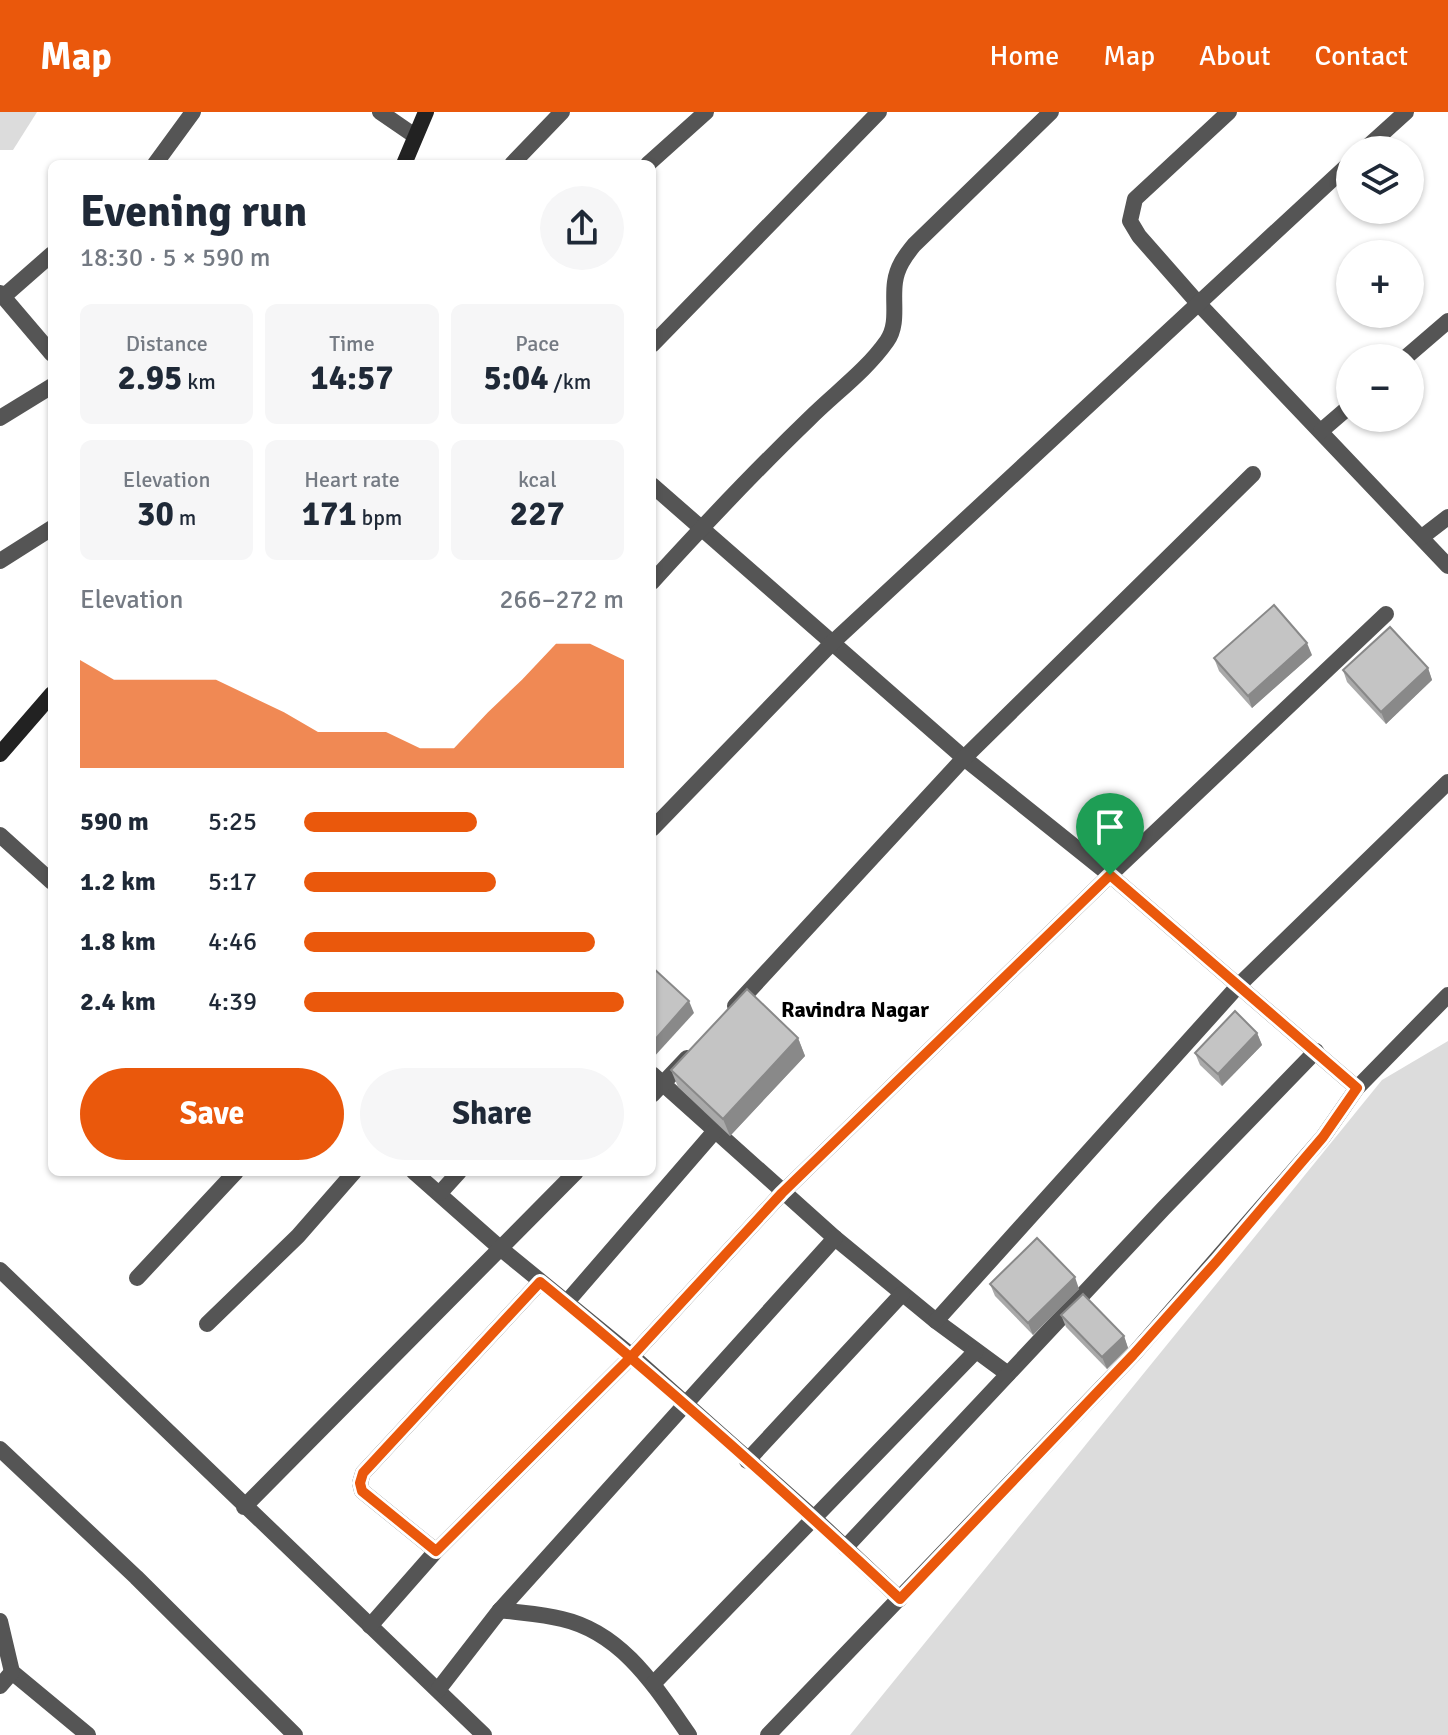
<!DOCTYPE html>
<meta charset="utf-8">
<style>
body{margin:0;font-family:Signika,sans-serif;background:#f6f6f7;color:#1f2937;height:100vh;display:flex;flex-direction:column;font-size:30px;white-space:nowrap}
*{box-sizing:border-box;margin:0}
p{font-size:26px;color:#747a83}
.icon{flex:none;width:44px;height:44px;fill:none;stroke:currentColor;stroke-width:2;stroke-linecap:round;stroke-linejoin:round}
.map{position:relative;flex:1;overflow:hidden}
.panel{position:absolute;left:48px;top:48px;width:608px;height:1016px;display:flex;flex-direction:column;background:#fff;border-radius:12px;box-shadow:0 2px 6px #0004}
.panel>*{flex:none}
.buttons{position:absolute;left:1336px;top:24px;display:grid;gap:16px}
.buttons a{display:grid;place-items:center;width:88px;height:88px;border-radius:50%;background:#fff;box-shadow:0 2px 6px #0004;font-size:40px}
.pin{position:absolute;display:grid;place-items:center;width:68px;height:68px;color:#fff;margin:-82px -34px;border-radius:50% 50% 50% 0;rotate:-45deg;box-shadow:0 0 8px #0007}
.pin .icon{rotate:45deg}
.round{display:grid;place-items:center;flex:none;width:84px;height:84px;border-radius:42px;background:#f6f6f7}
.summary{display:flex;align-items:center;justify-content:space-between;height:136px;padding:0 32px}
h1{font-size:44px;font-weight:700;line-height:60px}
.stats{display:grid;grid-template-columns:repeat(3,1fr);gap:12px;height:136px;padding:8px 32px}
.stats div{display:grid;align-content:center;border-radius:12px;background:#f6f6f7;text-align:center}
.stats b{font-size:34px;font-weight:700}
.stats small{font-size:22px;font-weight:400}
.stats p{font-size:22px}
.chart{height:224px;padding:16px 32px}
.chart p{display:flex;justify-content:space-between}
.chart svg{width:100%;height:144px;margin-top:8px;fill:#ea580c;opacity:.7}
.button{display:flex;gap:16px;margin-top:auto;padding:16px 32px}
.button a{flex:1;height:92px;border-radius:48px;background:#ea580c;color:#fff;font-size:32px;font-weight:700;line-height:92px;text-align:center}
.button a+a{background:#f6f6f7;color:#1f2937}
ul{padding:0 32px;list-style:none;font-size:26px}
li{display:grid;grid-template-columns:128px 96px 1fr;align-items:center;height:60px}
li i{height:20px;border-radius:10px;background:#ea580c}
header{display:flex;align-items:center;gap:48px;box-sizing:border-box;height:112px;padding:0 40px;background:#ea580c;color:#fff}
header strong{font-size:38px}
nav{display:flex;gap:44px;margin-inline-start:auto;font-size:28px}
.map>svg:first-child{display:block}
.green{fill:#dcdcdc}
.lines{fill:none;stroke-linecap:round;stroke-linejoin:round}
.street{stroke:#555;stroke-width:16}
.secondary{stroke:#222;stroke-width:16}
.wall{fill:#a9a9a9}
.shaded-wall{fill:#898989}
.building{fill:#c4c4c4;stroke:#898989;stroke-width:2}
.route-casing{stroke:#fff;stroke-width:16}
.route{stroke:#ea580c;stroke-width:10}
.labels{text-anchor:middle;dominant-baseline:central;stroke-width:7;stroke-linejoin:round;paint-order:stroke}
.neighbourhood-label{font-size:22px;font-weight:bold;fill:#000;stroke:#fff}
</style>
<header>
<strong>Map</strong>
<nav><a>Home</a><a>Map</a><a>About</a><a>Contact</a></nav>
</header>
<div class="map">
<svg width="1448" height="1623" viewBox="0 0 1448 1623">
<rect width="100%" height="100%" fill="#fff"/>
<!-- green -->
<g class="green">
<polygon points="0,0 37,0 13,38 0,38"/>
<polygon points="1448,929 1448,1623 850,1623 1382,968"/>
</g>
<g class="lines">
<!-- street -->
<g class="street">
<polyline points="380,0 415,24"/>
<polyline points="1229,0 1135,87 1130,109 1139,124 1197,190 1448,454"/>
<polyline points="1364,38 1406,0"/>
<polyline points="155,52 193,0"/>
<polyline points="512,52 562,0"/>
<polyline points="648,52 706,0"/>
<polyline points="0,181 52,242"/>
<polyline points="3,185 52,142"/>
<polyline points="652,233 879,0"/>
<polyline points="1405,246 1448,209"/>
<polyline points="0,306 52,274"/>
<polyline points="1321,319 1350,294"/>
<polyline points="652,373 964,646 1110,763 1357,976"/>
<polyline points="1422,425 1448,405"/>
<polyline points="0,449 52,416"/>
<path d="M652,470C703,414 755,359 809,307C835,281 866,259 887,229C899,212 892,190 895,170C897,155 905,144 914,133L1051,0"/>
<polyline points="652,717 832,531 1350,51"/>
<polyline points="0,723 52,770"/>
<polyline points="735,894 964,646 1253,362"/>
<polyline points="652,962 835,1126 936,1209 1008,1262"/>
<polyline points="652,983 687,946"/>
<polyline points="414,1060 500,1136 632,1244 814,1406 900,1487"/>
<polyline points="440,1081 459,1060"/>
<polyline points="0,1158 484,1623"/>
<polyline points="137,1166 236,1060"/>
<polyline points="566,1191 714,1020"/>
<polyline points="936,1209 1238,874 1448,670"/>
<polyline points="207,1212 298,1124 354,1060"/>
<polyline points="0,1337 136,1465 295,1623"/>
<polyline points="747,1349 902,1182"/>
<polyline points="244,1395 576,1060"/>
<polyline points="845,1436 1163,1097 1316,939"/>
<polyline points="436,1439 362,1379 360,1371 363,1361 540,1170"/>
<path d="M500,1498C521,1501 542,1502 562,1507C623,1521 656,1576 689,1623"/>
<polyline points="0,1509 12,1560 88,1623"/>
<polyline points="370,1514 436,1439 632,1244 782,1081 1110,763 1386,502"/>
<polyline points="653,1572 976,1239"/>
<polyline points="0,1574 12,1560"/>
<polyline points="438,1578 500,1498 835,1126"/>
<polyline points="768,1623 1133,1243 1323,1025 1357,976 1448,883"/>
</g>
<!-- secondary -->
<g class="secondary">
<polyline points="404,52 426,0"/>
<polyline points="0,642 52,582"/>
</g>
</g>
<!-- wall -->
<g class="wall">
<polygon points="1312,543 1252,596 1219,559 1214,546"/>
<polygon points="1428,556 1432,568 1386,612 1347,570 1343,558"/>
<polygon points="1257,921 1262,933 1222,974 1200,953 1195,941"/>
<polygon points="798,926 805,944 730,1024 678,975 671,958"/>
<polygon points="990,1172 1079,1177 1033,1223 995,1184"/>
<polygon points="1061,1203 1124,1224 1128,1236 1107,1257 1066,1215"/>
</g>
<!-- shaded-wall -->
<g class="shaded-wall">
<polygon points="1307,531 1312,543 1252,596 1248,584"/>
<polygon points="1428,556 1432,568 1386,612 1381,600"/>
<polygon points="689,889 694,901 652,947 652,931"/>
<polygon points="1257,921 1262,933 1222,974 1218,962"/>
<polygon points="798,926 805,944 730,1024 723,1007"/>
<polygon points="1075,1165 1079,1177 1033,1223 1028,1211"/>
<polygon points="1124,1224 1128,1236 1107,1257 1102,1245"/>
</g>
<!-- building -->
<g class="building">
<polygon points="1274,493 1307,531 1248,584 1214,546"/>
<polygon points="1390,515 1428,556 1381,600 1343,558"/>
<polygon points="652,855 689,889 652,931"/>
<polygon points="747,877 798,926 723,1007 671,958"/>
<polygon points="1235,899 1257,921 1218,962 1195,941"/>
<polygon points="1037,1126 1075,1165 1028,1211 990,1172"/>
<polygon points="1083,1182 1124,1224 1102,1245 1061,1203"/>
</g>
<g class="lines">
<defs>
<path id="route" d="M1110,763L782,1081L632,1244L436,1439L362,1379L360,1371L363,1361L540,1170C664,1271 783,1378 900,1487L1133,1243L1217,1149L1323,1025L1357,976L1110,763"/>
</defs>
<!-- route casing -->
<use href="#route" class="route-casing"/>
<!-- route -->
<use href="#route" class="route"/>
</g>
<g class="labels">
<!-- neighbourhood labels -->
<g class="neighbourhood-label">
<text x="855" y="897">Ravindra Nagar</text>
</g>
</g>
</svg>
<div class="buttons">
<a><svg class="icon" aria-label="layers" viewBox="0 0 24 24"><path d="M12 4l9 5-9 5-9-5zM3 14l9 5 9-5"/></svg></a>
<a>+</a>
<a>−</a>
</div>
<div class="pin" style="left:1110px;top:763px;background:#1e9e55"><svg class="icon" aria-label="arrive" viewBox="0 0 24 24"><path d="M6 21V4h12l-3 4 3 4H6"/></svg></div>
<section class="panel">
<div class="summary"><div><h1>Evening run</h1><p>18:30 · 5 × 590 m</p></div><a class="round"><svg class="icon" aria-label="share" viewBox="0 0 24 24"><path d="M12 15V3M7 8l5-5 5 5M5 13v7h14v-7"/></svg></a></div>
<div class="stats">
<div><p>Distance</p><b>2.95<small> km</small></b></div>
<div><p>Time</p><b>14:57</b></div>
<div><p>Pace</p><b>5:04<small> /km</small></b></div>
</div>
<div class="stats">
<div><p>Elevation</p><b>30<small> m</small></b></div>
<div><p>Heart rate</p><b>171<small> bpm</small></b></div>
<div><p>kcal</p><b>227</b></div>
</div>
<div class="chart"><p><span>Elevation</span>266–272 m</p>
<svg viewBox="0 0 160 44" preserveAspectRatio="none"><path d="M0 44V11L10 17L20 17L30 17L40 17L50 22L60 27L70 33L80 33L90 33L100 38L110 38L120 27L130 17L140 6L150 6L160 11V44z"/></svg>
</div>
<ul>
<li><b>590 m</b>5:25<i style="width:54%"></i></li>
<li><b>1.2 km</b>5:17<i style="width:60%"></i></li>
<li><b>1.8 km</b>4:46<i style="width:91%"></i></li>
<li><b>2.4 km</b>4:39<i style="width:100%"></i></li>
</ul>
<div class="button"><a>Save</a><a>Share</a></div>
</section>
</div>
